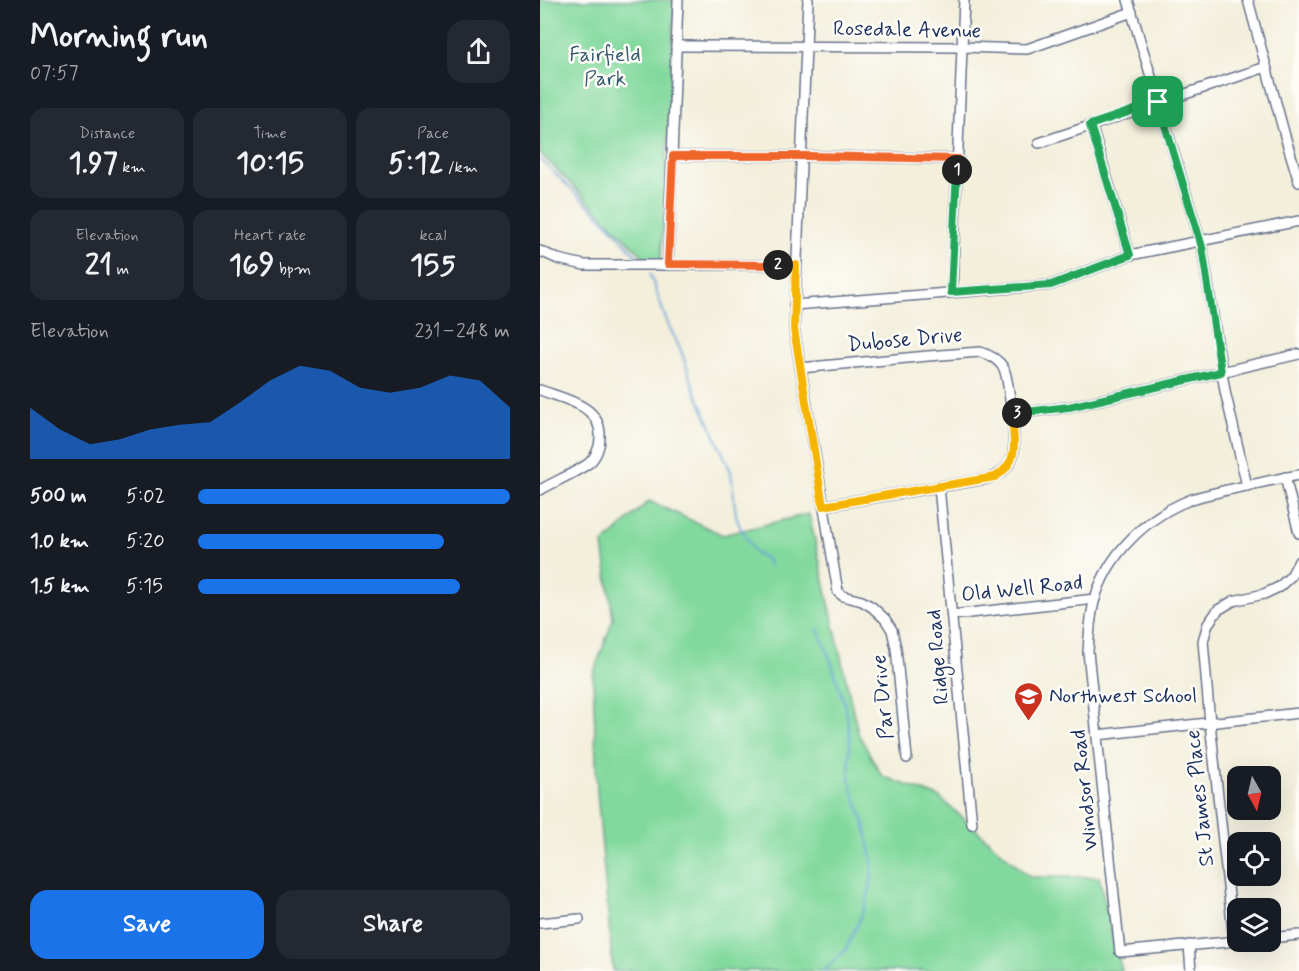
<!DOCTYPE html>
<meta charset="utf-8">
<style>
body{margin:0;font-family:Mynerve,sans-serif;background:#242831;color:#f1f3f6;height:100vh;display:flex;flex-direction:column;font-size:22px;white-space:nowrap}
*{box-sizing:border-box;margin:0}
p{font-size:20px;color:#9ea1a6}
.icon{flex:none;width:33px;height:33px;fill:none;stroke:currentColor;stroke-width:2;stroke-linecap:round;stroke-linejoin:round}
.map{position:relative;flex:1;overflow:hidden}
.panel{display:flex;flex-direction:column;background:#171b24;width:540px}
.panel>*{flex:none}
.needle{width:39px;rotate:172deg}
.buttons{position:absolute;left:687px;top:766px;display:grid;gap:12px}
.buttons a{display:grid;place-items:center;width:54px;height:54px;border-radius:12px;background:#171b24;box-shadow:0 6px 24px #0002;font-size:30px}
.pin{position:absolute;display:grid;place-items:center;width:51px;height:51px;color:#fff;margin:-26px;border-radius:12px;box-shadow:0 3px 9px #0006}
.km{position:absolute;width:30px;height:30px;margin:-15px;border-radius:50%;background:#222;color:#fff;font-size:16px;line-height:30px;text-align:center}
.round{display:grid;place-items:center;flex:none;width:63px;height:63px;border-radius:18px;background:#242831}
.overview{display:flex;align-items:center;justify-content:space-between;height:102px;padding:0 30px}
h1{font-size:33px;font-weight:800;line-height:45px}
.figures{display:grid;grid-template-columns:repeat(3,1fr);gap:9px;height:102px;padding:6px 30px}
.figures div{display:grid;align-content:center;border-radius:15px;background:#242831;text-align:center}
.figures b{font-size:30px;font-weight:800}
.figures small{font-size:16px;font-weight:400}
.figures p{font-size:16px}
.chart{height:168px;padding:12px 30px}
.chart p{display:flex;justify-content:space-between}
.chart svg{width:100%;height:108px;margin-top:6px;fill:#1a73e8;opacity:.7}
.primary-button{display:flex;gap:12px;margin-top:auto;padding:12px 30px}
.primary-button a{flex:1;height:69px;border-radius:18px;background:#1a73e8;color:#fff;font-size:24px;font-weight:800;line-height:69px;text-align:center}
.primary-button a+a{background:#242831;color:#f1f3f6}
ul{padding:0 30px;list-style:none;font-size:20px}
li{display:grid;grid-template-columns:96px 72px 1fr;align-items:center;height:45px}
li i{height:15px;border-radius:8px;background:#1a73e8}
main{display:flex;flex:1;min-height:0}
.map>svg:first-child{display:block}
.green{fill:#82d99d;stroke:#4e847e;stroke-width:1.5}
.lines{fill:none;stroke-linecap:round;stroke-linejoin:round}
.stream{stroke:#6aa2d8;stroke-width:2}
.minor-casing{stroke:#67728a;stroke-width:12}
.minor{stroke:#fff;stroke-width:9}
.split-1-casing{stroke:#fff;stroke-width:12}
.split-2-casing{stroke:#fff;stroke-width:12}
.split-3-casing{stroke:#fff;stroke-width:12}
.split-4-casing{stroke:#fff;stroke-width:12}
.split-1{stroke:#22a559;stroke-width:8}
.split-2{stroke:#f0652b;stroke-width:8}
.split-3{stroke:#f5b400;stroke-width:8}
.split-4{stroke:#22a559;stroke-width:8}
.labels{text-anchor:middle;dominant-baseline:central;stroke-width:5;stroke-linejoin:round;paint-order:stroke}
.street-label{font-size:21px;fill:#1b2f5e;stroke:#fdfcf7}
.park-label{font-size:21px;fill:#355a6e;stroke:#fdfcf7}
.poi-label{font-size:21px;fill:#1b2f5e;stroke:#fdfcf7;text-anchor:start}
</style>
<main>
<section class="panel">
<div class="overview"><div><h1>Morning run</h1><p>07:57</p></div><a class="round"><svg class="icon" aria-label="share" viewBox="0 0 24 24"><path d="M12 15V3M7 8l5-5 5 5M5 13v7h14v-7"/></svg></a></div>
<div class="figures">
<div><p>Distance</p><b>1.97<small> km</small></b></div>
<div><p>Time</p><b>10:15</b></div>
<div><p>Pace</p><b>5:12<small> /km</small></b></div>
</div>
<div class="figures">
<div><p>Elevation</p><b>21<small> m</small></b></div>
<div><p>Heart rate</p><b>169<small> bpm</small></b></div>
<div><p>kcal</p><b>155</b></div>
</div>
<div class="chart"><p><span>Elevation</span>231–248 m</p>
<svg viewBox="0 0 160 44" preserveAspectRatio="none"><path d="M0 44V23L10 32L20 38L30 36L40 32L50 30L60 29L70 21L80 12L90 6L100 8L110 15L120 17L130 15L140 10L150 12L160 23V44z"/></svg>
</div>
<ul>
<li><b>500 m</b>5:02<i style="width:100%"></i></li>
<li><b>1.0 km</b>5:20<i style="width:79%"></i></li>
<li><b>1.5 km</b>5:15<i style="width:84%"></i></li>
</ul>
<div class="primary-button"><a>Save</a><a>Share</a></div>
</section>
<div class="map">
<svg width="759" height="971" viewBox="0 0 759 971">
<rect width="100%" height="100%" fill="#fdfcf7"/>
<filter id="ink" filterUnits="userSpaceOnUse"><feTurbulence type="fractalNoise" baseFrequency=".0167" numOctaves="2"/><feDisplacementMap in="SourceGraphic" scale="12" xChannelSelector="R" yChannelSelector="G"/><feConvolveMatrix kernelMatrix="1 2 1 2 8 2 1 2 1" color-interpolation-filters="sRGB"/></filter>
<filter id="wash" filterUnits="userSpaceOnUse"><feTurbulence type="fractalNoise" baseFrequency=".008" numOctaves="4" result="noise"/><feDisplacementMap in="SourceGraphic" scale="24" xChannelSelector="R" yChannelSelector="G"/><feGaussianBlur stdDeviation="1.35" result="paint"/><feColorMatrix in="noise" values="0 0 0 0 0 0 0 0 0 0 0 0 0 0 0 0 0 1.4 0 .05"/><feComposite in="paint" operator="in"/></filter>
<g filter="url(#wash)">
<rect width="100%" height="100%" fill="#f3efdb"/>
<!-- green -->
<g class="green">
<polygon points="0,0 135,0 121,260 106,259 0,153"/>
<polygon points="109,501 183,535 269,514 318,733 342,776 399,797 490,877 559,877 582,971 73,971 57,791 53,675 73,619 63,544"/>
</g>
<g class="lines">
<!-- stream -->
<g class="stream">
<polyline points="0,159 73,229 99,259"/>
<polyline points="110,274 127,322 142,353 153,386 191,472 196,515 200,527 216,554 226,558 230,566"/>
<polyline points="278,629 291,661 302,697 305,704 305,712 307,715 310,741 309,774 312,789 326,828 332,860 332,875 329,893 321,917 305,951 283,971"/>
</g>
</g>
</g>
<g filter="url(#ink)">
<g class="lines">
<defs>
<g id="minor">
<polyline points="268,0 254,329 298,592 303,596 322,601 332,607 345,619 352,630 356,648 367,758"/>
<polyline points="588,0 662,247 685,391 707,486"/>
<polyline points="708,0 745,136 759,182"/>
<polyline points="136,46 422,47 487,49 592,12"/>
<polyline points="551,125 590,255"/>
<polyline points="499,143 726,67"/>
<polyline points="133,156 270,156 418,159"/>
<polyline points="0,251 18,259 44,265 256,265"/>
<polyline points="128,264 138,0"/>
<polyline points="412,292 424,0"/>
<polyline points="254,305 511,285 590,255 759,221"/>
<path d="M260,368L388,356L440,352C450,355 458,359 463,367C469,377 474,433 474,446C474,451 473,456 471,460C466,471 458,476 446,479L283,506"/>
<path d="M0,390C24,399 62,405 60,438C60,447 56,457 49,463C37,472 14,482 0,490"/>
<polyline points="471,414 529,407 759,354"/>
<polyline points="745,477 759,533"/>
<polyline points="399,487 432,824"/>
<polyline points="412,615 555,599"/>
<polyline points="557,735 759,713"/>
<polyline points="0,923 39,919"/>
<polyline points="730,938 759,935"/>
<polyline points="694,941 670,723 663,641 668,624 678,610 693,601 724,594 739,587 751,576 759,561"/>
<path d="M698,941L580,952L548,652C549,635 550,618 554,602C567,554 607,516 652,499C663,495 676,493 687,490C711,485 735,479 759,475"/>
<polyline points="649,945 651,971"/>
</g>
</defs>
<!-- minor casing -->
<use href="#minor" class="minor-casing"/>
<!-- minor -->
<use href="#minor" class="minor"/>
</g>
</g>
<g class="lines" filter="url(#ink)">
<defs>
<polyline id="split-1" points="417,170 411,292 511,285 590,255 550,125 618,102"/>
<polyline id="split-2" points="238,265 128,264 133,156 270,156 418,159 417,170"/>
<path id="split-3" d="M238,265H256L254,329L283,506L455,477C481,461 474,439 471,414L477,413"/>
<polyline id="split-4" points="477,413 529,407 681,372 662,247 618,102"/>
</defs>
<!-- split-1 casing -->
<use href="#split-1" class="split-1-casing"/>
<!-- split-2 casing -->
<use href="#split-2" class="split-2-casing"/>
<!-- split-3 casing -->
<use href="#split-3" class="split-3-casing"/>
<!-- split-4 casing -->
<use href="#split-4" class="split-4-casing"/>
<!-- split-1 -->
<use href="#split-1" class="split-1"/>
<!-- split-2 -->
<use href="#split-2" class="split-2"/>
<!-- split-3 -->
<use href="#split-3" class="split-3"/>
<!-- split-4 -->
<use href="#split-4" class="split-4"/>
</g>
<!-- icons -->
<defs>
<symbol id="school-pin" viewBox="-11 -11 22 30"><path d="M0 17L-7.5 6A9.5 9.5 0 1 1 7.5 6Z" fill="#c8321e" stroke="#fdfcf7"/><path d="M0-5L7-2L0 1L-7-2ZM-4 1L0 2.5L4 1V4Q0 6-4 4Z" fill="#fff"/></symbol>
</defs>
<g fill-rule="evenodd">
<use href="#school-pin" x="472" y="680" width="33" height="45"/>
</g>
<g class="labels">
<!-- street labels -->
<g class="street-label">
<text transform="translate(367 30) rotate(1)">Rosedale Avenue</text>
<text transform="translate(365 340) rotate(-5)">Dubose Drive</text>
<text transform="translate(482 589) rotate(-6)">Old Well Road</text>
<text transform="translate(398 657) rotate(-95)">Ridge Road</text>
<text transform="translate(343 697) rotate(-95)">Par Drive</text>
<text transform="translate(545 790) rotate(-96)">Windsor Road</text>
<text transform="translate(660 798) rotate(-96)">St James Place</text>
</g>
<!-- park labels -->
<g class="park-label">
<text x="65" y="55">Fairfield<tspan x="65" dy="24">Park</tspan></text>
</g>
<!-- poi labels -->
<g class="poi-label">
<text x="509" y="696">Northwest School</text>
</g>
</g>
</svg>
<div class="buttons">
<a><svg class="needle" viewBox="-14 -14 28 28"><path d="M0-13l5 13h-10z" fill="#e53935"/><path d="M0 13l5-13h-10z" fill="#9ea1a6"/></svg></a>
<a><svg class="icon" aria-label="locate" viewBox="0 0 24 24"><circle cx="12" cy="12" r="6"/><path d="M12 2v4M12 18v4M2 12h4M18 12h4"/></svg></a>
<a><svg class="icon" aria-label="layers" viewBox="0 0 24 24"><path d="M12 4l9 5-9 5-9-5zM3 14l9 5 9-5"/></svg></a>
</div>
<div class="pin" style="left:618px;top:102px;background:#1e9e55"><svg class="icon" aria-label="arrive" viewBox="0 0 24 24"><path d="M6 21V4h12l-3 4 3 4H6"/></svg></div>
<b class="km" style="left:417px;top:170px">1</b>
<b class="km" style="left:238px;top:265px">2</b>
<b class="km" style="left:477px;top:413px">3</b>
</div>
</main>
